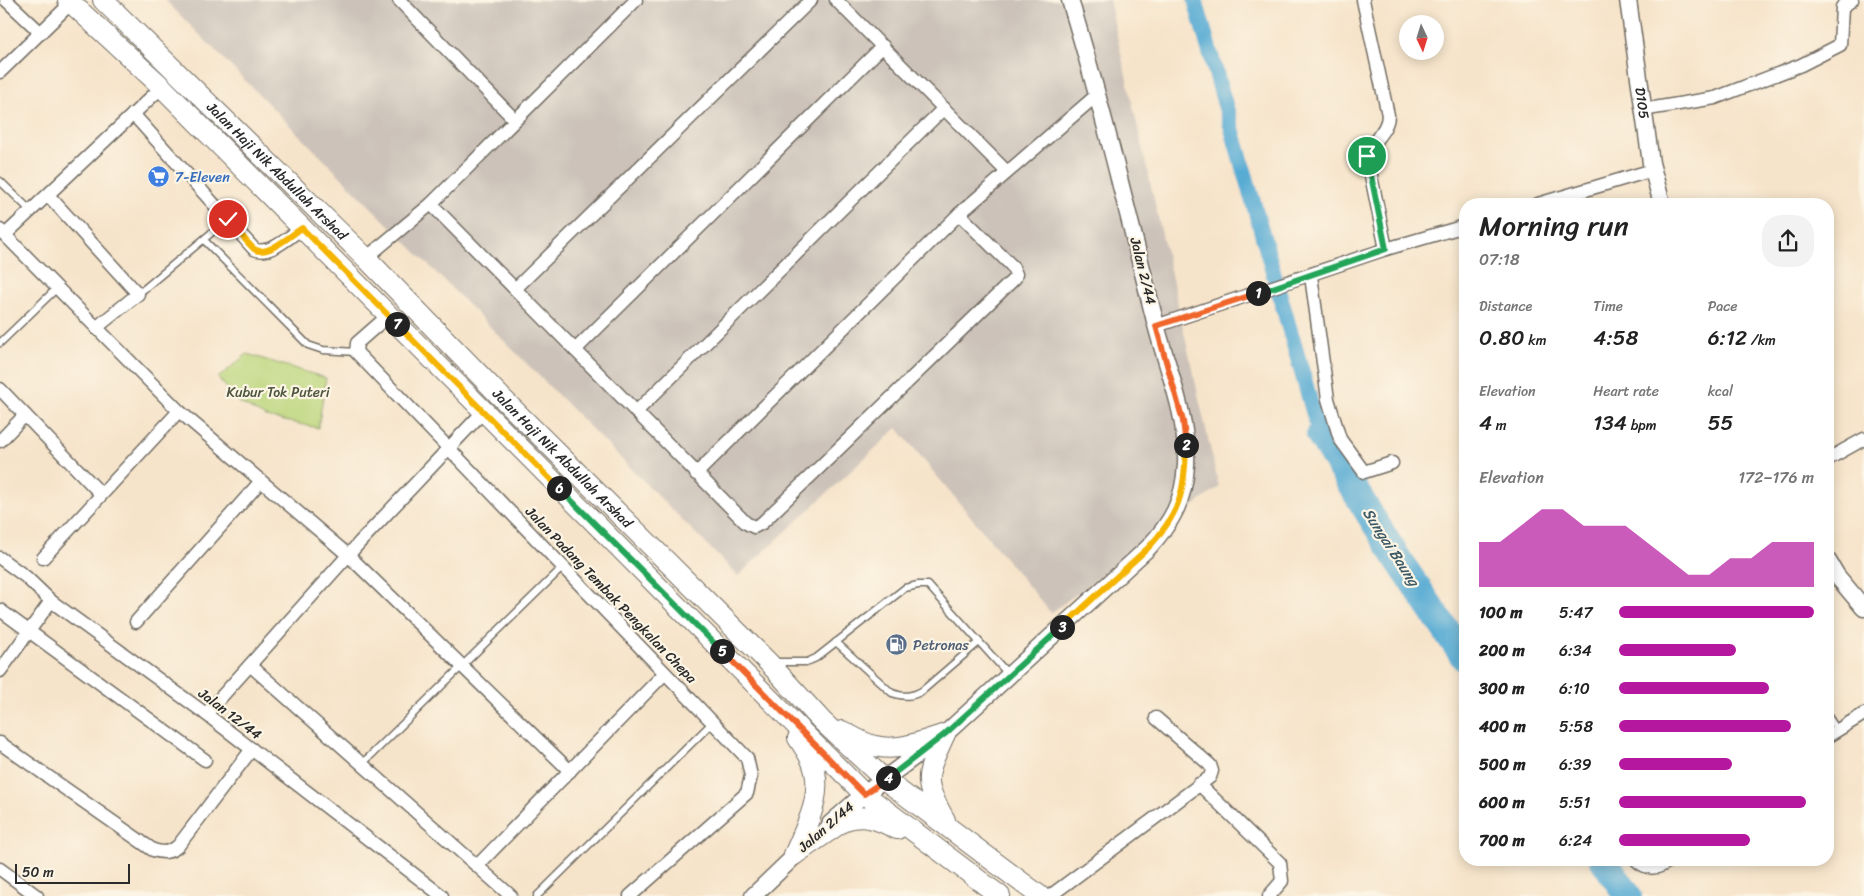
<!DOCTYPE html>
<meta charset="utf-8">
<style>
body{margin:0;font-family:Sriracha,sans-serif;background:#f2f2f2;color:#222;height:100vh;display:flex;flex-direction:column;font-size:19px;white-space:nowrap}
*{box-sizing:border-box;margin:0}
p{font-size:16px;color:#767676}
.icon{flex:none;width:28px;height:28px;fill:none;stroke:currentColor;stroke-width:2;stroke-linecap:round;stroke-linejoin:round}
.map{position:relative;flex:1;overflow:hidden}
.panel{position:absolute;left:1459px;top:198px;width:375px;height:668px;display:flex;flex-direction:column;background:#fff;border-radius:20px;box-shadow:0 2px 12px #0003}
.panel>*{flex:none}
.needle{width:32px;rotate:176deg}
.buttons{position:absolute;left:1399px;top:15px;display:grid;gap:10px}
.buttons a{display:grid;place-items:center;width:45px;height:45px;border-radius:50%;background:#fff;box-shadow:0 2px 12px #0003;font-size:25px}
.scale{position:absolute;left:15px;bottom:12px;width:115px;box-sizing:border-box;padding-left:5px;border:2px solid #2b2b2b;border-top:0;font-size:14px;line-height:18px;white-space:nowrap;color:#2b2b2b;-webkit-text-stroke:4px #fcf5e5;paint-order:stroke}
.pin{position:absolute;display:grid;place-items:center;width:42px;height:42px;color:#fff;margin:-21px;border:2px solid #fff;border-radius:50%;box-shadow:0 1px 5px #0007}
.km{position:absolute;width:25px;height:25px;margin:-12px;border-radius:50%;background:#222;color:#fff;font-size:14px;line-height:25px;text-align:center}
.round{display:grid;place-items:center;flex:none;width:52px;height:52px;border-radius:20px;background:#f2f2f2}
.summary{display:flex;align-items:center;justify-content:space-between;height:85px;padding:0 20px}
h1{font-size:28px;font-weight:600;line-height:38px}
.stats{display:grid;grid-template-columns:repeat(3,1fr);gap:8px;height:85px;padding:5px 20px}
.stats div{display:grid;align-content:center}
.stats b{font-size:21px;font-weight:600}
.stats small{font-size:14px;font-weight:400}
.stats p{font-size:14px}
.chart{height:140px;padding:10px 20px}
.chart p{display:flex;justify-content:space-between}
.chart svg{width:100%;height:90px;margin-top:5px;fill:#b5179e;opacity:.7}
ul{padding:0 20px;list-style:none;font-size:16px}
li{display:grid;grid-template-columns:80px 60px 1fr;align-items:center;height:38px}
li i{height:12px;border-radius:6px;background:#b5179e}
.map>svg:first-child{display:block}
.industrial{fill:#ccc2b9}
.green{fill:#bbd67c;stroke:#738054}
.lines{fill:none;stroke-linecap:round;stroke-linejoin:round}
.canal{stroke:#58acd4;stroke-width:16}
.river{stroke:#58acd4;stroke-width:28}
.service-casing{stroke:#726c63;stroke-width:9}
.minor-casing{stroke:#726c63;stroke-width:15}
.tertiary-casing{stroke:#726c63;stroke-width:19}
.primary-casing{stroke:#726c63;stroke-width:22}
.service{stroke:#fff;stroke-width:6}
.minor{stroke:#fff;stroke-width:12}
.tertiary{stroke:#fff;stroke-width:16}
.primary{stroke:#fff;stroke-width:20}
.split-1-casing{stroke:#fff;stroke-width:10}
.split-2-casing{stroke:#fff;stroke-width:10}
.split-3-casing{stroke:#fff;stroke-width:10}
.split-4-casing{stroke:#fff;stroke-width:10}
.split-5-casing{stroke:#fff;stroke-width:10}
.split-6-casing{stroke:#fff;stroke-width:10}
.split-7-casing{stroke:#fff;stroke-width:10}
.split-8-casing{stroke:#fff;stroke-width:10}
.split-1{stroke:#22a559;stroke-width:6}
.split-2{stroke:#f0652b;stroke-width:6}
.split-3{stroke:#f5b400;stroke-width:6}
.split-4{stroke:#22a559;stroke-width:6}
.split-5{stroke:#f0652b;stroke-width:6}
.split-6{stroke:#22a559;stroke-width:6}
.split-7{stroke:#f5b400;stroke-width:6}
.split-8{stroke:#f5b400;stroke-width:6}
.labels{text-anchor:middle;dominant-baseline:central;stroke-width:4.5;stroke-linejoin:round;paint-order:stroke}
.street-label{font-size:14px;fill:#2b2b2b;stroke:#fcf5e5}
.shop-label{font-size:14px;fill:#366cbe;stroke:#fcf5e5;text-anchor:start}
.park-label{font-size:14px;fill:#4f563f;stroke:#fcf5e5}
.service-label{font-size:14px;fill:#4e5e75;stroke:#fcf5e5;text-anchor:start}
.water-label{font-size:15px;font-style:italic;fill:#3b5866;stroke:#fcf5e5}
</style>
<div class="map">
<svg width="1864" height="896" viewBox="0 0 1864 896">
<rect width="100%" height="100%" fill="#fcf5e5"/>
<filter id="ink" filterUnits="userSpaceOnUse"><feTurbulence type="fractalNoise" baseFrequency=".02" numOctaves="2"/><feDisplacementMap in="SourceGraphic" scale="10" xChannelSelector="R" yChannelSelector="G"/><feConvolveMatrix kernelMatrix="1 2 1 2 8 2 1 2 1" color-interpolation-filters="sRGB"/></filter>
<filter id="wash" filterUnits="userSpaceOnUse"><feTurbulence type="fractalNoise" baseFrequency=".0096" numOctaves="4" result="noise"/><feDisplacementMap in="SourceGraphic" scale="20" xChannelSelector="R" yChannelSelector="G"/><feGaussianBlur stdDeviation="1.12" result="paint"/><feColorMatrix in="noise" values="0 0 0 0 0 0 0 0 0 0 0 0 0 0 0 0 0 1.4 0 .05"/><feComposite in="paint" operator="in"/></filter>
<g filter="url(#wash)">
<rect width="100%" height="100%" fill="#f6e4ca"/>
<!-- industrial -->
<polygon class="industrial" points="165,0 1109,0 1219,487 1051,613 897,428 738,576"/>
<!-- green -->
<polygon class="green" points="247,354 326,378 318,428 266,417 240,403 218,378"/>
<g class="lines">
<!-- canal -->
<polyline class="canal" points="1195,0 1320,435"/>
<!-- river -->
<g class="river">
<polyline points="1320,435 1399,561 1465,658"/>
<polyline points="1603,859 1628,896"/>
</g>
</g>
</g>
<g filter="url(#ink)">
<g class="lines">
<defs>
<g id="service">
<polyline points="0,181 31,211"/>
<polyline points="204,240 308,345 323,350 356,352"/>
<polyline points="138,294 228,219"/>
<polyline points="0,343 57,288"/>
<path d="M836,642L892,693C904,697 911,697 922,691L979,642"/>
<polyline points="774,662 807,662 816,658 905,588 918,585 928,585 1009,675"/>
<polyline points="1828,716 1837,730"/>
<polyline points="362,764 563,567"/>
<polyline points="537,896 713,722"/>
</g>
<g id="minor">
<polyline points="6,0 41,33"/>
<polyline points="399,0 515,120"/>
<polyline points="836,0 1007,172"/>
<path d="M1363,0L1388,115C1388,131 1371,141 1367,156L1386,249"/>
<polyline points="0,72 71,3"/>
<polyline points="1642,110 1715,98 1801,65 1840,45 1842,7 1852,0"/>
<path d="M133,114L254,249C270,256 289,237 302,228"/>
<polyline points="48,195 138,294 96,328"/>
<polyline points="431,204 746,523 754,527 762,523 1015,278 1016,274 1012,266 959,214"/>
<polyline points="1538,204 1653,170"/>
<polyline points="0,230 179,411 348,555 570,771"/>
<polyline points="5,235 162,87"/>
<polyline points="366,258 431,204 636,0"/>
<polyline points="1311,276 1328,399 1340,439 1364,472 1392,463"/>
<polyline points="515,289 811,0"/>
<polyline points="389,315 357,343 356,352 747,758 751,776 747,793 630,896"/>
<polyline points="1156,326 1386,249 1465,226"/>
<polyline points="575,350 883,46"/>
<polyline points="0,389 101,494"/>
<polyline points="636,412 944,108"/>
<polyline points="0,441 25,415"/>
<polyline points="1828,459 1864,439"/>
<polyline points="696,474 959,214 1098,94"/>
<polyline points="0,558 26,577 51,601 206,714 442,896"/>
<polyline points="43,558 179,411"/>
<polyline points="0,610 205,760"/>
<polyline points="136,622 261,481"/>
<polyline points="250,665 511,896"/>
<polyline points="0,671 51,601"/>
<polyline points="206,714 360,542 483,412"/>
<polyline points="1828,736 1864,714"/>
<path d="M0,743L153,850C163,853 170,853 178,846L252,749"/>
<polyline points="1199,784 1280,863 1282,881 1269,896"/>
<path d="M1635,859C1647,871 1659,870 1671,859"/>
<polyline points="477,866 665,673"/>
<polyline points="0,869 37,896"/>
<polyline points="1050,896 1210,777 1212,771 1210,765 1156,718"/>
</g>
<g id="tertiary">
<path id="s1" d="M1628,0L1651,163L1662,204"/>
<polyline points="1828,561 1837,576 1864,608"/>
<path d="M830,824L864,794L945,734L1148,548C1172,522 1184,501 1186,465C1188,415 1167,369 1155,321C1128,214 1102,106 1070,0"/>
<polyline points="753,896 803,848"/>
</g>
<g id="primary">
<polyline points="68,0 162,87 864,794 1000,896"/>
<path id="s2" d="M103,0L366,258L502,398L768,662L822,721L885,780L1040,896"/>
<path d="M842,731C852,736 864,744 875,746C898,752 923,741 945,734"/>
<path d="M945,820C921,779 926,776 945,734"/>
<path d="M794,855L845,820C865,813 879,820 897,829"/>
<path d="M794,855C806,826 825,794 812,762C809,754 803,746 798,738"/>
</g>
</defs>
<!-- service casing -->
<use href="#service" class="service-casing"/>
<!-- minor casing -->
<use href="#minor" class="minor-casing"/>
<!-- tertiary casing -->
<use href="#tertiary" class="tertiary-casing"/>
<!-- primary casing -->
<use href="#primary" class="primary-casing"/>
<!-- service -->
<use href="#service" class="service"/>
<!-- minor -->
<use href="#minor" class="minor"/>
<!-- tertiary -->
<use href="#tertiary" class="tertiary"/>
<!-- primary -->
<use href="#primary" class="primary"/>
</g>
</g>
<g class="lines" filter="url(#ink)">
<defs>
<polyline id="split-1" points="1258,293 1386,249 1367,156"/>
<polyline id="split-2" points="1186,445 1183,421 1156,326 1258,293"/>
<path id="split-3" d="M1062,627L1148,548C1180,514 1185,492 1186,445"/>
<polyline id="split-4" points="888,778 945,734 1062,627"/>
<polyline id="split-5" points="722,651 864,794 888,778"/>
<polyline id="split-6" points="559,488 722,651"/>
<polyline id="split-7" points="397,324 559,488"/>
<path id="split-8" d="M228,219C236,228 245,241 254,249C266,258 291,235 302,228L397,324"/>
</defs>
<!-- split-1 casing -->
<use href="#split-1" class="split-1-casing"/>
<!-- split-2 casing -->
<use href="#split-2" class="split-2-casing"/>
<!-- split-3 casing -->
<use href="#split-3" class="split-3-casing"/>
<!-- split-4 casing -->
<use href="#split-4" class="split-4-casing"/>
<!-- split-5 casing -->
<use href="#split-5" class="split-5-casing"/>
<!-- split-6 casing -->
<use href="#split-6" class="split-6-casing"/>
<!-- split-7 casing -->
<use href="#split-7" class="split-7-casing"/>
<!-- split-8 casing -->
<use href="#split-8" class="split-8-casing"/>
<!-- split-1 -->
<use href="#split-1" class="split-1"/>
<!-- split-2 -->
<use href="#split-2" class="split-2"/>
<!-- split-3 -->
<use href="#split-3" class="split-3"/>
<!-- split-4 -->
<use href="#split-4" class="split-4"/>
<!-- split-5 -->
<use href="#split-5" class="split-5"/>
<!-- split-6 -->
<use href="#split-6" class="split-6"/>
<!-- split-7 -->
<use href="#split-7" class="split-7"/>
<!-- split-8 -->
<use href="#split-8" class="split-8"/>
</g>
<!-- icons -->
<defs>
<symbol id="supermarket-disc" viewBox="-11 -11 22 22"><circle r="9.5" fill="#3f7fe0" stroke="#fcf5e5"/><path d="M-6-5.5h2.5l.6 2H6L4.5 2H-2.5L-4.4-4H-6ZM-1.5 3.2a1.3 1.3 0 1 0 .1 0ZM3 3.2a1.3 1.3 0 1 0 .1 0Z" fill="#fff"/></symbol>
<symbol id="fuel-disc" viewBox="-11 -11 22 22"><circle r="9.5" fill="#5c6f8a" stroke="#fcf5e5"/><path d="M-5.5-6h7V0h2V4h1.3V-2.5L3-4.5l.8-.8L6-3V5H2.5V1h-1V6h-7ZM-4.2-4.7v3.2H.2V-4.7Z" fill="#fff"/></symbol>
</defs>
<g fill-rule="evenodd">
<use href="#supermarket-disc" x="146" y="164" width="25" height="25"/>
<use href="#fuel-disc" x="884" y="632" width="25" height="25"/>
</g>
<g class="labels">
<!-- street labels -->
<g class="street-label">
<text stroke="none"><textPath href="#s1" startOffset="104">D105</textPath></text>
<text stroke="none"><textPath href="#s2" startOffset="244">Jalan Haji Nik Abdullah Arshad</textPath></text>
<text transform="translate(1143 271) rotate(76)">Jalan 2/44</text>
<text stroke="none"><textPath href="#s2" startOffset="649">Jalan Haji Nik Abdullah Arshad</textPath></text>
<text transform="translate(611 595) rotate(46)">Jalan Padang Tembak Pengkalan Chepa</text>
<text transform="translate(230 714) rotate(37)">Jalan 12/44</text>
<text transform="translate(826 827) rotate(-41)">Jalan 2/44</text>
</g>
<!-- shop labels -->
<g class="shop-label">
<text x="175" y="177">7-Eleven</text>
</g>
<!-- park labels -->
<g class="park-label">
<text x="278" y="392">Kubur Tok Puteri</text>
</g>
<!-- service labels -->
<g class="service-label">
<text x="913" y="645">Petronas</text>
</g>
<!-- water labels -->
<g class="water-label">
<text transform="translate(1391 547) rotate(57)">Sungai Baung</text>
</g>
</g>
</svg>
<div class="buttons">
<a><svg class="needle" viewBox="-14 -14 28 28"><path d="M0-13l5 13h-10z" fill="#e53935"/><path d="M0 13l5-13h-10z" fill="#767676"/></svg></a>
</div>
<div class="scale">50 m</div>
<div class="pin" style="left:1367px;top:156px;background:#1e9e55"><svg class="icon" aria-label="arrive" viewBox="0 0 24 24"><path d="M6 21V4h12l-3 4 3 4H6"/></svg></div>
<div class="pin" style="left:228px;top:219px;background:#d93025"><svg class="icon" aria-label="check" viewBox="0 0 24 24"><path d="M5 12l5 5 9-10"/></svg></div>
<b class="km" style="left:1258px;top:293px">1</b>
<b class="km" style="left:1186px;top:445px">2</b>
<b class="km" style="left:1062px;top:627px">3</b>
<b class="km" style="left:888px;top:778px">4</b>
<b class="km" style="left:722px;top:651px">5</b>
<b class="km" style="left:559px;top:488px">6</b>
<b class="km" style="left:397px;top:324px">7</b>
<section class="panel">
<div class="summary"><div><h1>Morning run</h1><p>07:18</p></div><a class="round"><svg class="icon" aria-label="share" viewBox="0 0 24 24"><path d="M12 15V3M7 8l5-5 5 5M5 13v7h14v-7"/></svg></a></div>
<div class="stats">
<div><p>Distance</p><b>0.80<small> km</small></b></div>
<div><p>Time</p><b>4:58</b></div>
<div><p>Pace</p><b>6:12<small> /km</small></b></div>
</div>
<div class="stats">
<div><p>Elevation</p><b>4<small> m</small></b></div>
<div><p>Heart rate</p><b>134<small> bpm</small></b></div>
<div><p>kcal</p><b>55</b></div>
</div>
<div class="chart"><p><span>Elevation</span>172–176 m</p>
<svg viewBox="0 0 160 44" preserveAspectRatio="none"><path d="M0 44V22L10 22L20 14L30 6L40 6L50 14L60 14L70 14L80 22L90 30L100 38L110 38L120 30L130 30L140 22L150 22L160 22V44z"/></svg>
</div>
<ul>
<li><b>100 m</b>5:47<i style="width:100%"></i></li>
<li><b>200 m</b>6:34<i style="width:60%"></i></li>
<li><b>300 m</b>6:10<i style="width:77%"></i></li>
<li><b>400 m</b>5:58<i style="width:88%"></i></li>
<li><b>500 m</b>6:39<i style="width:58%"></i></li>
<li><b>600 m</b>5:51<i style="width:96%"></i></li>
<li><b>700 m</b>6:24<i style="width:67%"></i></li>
</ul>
</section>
</div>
